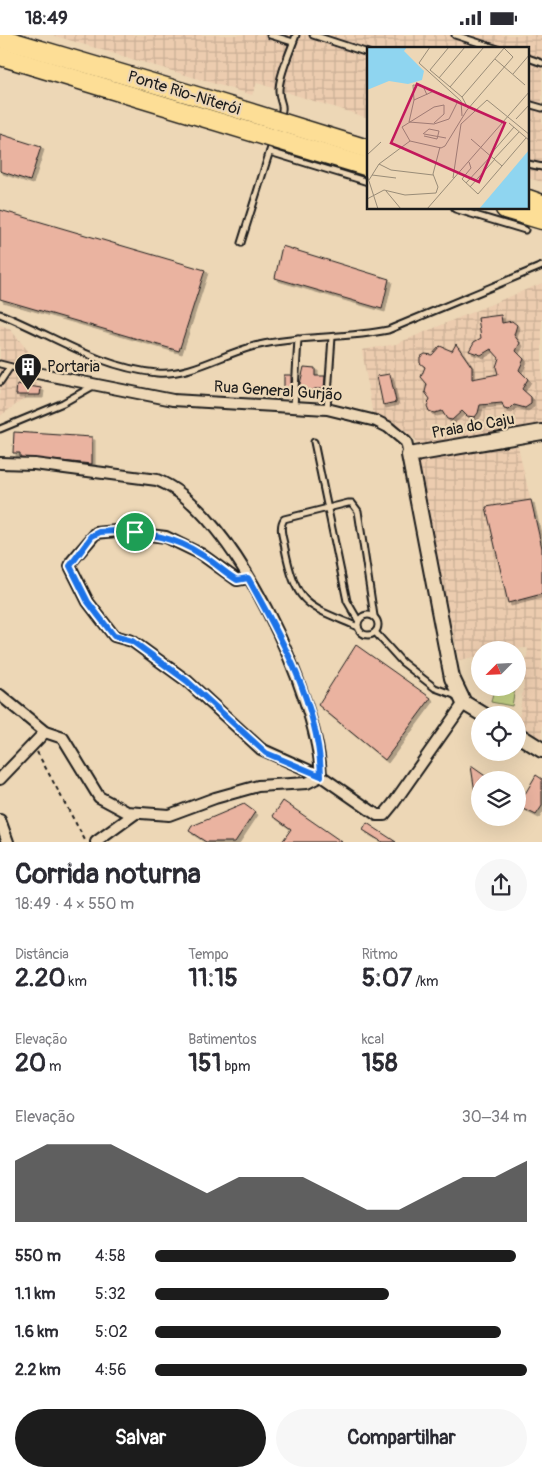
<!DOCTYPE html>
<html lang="pt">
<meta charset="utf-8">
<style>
body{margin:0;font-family:Pangolin,sans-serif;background:#f7f7f7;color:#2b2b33;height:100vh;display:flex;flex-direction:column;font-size:19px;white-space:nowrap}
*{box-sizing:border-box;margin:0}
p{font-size:16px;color:#7c7c81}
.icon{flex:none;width:28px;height:28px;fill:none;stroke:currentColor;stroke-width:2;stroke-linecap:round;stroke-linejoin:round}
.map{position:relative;height:807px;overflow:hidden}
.panel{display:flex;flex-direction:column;background:#fff;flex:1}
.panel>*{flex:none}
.needle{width:32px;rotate:246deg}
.buttons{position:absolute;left:471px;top:606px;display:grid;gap:10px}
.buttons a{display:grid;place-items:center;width:55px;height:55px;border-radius:50%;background:#fff;box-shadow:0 5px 20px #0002;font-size:25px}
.pin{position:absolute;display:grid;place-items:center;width:42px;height:42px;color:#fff;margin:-21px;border:2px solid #fff;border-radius:50%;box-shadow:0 1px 5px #0007}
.round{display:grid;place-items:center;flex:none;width:52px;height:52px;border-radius:26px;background:#f7f7f7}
.headline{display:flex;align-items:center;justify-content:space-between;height:85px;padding:0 15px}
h1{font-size:28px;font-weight:700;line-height:38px}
.metrics{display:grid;grid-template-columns:repeat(3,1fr);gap:8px;height:85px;padding:5px 15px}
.metrics div{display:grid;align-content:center}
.metrics b{font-size:25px;font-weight:700}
.metrics small{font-size:14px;font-weight:400}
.metrics p{font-size:14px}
.chart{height:140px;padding:10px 15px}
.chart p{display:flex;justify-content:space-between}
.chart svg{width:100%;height:90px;margin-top:5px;fill:#1c1c1c;opacity:.7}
.button{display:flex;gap:10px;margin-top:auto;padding:10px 15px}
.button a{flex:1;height:58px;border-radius:30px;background:#1c1c1c;color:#fff;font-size:20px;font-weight:700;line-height:58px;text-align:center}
.button a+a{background:#f7f7f7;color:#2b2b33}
ul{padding:0 15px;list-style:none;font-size:16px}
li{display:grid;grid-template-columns:80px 60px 1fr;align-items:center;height:38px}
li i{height:12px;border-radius:6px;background:#1c1c1c}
.status{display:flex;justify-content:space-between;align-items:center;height:35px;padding:0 25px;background:#fff;direction:ltr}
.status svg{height:14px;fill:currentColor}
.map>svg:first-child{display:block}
.industrial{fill:url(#industrial-grid)}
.grass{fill:#c4d286;stroke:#707751}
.building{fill:#eab3a0;stroke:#1c1c1c;filter:url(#shadow)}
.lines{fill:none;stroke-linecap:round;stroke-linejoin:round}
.lane-casing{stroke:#1c1c1c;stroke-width:9}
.street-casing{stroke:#1c1c1c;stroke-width:14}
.secondary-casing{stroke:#1c1c1c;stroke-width:18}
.highway-casing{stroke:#1c1c1c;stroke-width:21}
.path{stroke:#1c1c1c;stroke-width:2;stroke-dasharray:4 4;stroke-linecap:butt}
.lane{stroke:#edd7b6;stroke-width:5}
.street{stroke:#edd7b6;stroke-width:10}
.secondary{stroke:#edd7b6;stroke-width:14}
.highway{stroke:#fdde96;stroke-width:18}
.highway-bridge-casing{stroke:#1c1c1c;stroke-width:21;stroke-linecap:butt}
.highway-bridge{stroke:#fdde96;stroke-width:18}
.route-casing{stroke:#fff;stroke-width:10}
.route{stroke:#1a73e8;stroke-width:6}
.labels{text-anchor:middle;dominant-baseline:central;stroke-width:4.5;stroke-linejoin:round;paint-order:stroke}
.street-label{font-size:16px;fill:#1c1c1c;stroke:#edd7b6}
.poi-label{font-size:16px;fill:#1c1c1c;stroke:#edd7b6;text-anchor:start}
.inset-road{fill:none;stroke:#998c78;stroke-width:1}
.view{fill:#c2185b;fill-opacity:0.15;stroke:#c2185b;stroke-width:2.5}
.inset-edge{fill:none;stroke:#1c1c1c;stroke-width:2.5}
</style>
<div class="status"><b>18:49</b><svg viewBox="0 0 49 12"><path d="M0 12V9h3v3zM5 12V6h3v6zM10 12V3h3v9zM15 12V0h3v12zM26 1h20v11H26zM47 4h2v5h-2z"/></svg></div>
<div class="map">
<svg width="542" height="807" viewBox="0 0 542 807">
<defs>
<pattern id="industrial-grid" width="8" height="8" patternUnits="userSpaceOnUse" patternTransform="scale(1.25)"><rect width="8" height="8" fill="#ecccaf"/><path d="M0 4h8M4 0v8" fill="none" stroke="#caaf96"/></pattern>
<filter id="shadow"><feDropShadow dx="3" dy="3" stdDeviation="0" flood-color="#0004"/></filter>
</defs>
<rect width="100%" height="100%" fill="#edd7b6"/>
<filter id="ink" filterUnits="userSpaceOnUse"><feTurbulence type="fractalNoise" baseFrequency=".02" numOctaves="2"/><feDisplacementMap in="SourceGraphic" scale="10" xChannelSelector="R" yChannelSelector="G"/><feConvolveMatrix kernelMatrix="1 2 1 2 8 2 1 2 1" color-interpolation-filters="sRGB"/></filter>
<g filter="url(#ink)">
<!-- industrial -->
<g class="industrial">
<polygon points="52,0 542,0 542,147 528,143 528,14 368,14 368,83 257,48 252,60"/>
<polygon points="542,248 542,389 419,413 414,404 405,396 373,381 362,315 396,309"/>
<polygon points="0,290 9,293 35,324 30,346 43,351 41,363 27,362 0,381"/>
<polygon points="518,411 542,515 542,706 518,692 528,613 480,615 480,621 459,625 415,423"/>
</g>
<!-- grass -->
<polygon class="grass" points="494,653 515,653 512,671 491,667"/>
<!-- building -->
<g class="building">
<polygon points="0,99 41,112 30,146 0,136"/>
<polygon points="0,175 205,235 179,316 0,264"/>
<polygon points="282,211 389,244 382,274 275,243"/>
<polygon points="501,280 502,288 512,286 517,290 514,300 520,308 516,316 524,324 519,335 528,344 522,354 531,362 531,369 525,373 514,370 509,375 504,374 502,368 480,370 478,378 475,382 467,381 462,376 452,385 447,384 442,376 434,378 429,376 427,371 430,364 425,357 427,349 421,342 425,332 420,328 420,322 425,319 432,320 440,311 452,316 456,309 472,332 472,344 498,339 496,332 499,323 491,314 481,320 469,316 474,307 481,303 478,283"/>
<polygon points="304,332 315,333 315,341 325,341 324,354 314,354 314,356 299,353"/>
<polygon points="390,339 396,367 383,370 377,341"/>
<rect x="284" y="340" width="7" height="13"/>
<polygon points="17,349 41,353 40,360 16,360"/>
<polygon points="14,397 92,402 92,429 20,422 20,418 13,418"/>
<polygon points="531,465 542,513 542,559 508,568 486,472"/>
<polygon points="356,610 431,663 385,725 318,670"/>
<polygon points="471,731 491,745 480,745 480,764 476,764"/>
<polygon points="536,740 542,744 542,771 536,780 518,771"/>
<polygon points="283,766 342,807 282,807 291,794 273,781"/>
<polygon points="244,769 255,777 235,807 206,807 189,796 192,791"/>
<polygon points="367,788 396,807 382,807 363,795"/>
</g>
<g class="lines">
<defs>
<g id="lane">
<polyline points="270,0 293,7"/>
<polyline points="313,0 368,18"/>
<polyline points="455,0 498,14"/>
<polyline points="528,23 542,28"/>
<polyline points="528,69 542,73"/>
<path d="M280,84C285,67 280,71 279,57C278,42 291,15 296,0"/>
<polyline points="270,117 368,147"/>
<polyline points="528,129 542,132"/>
<polyline points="455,174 525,195"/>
<polyline points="241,208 273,106"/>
<path d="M0,279C53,300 97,332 157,338C192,341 225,317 259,310C301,300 345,304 388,295L542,231"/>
<polyline points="0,329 32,337"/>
<polyline points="0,347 10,332"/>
<polyline points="294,372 298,304"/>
<polyline points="327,374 332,302"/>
<polyline points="0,394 63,368 95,350"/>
<polyline points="314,407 347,566 358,585"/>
<circle cx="368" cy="590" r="10"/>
<path d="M358,592C307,570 297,572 285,514C284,505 278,493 284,484L348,468H352L358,476L374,581"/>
<polyline points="375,597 402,627 435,653 457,661"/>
</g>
<g id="street">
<polyline points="32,337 173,365 327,374 376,386 388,392 406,407 409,420"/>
<path d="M0,428L34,429L157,445C234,475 318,662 321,741L307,748L258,751L215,763L169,780L127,777L99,762L63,703L45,697L0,660"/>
<polyline points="248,543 237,545 201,519 166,502 116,496 96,498 72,526 70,531 88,567 114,601 132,606 187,646 261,714 321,741 377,780 384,780 393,769 464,668"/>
<polyline points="0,744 45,697"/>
<polyline points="0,785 8,807"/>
<polyline points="96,807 136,778"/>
</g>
<g id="secondary">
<polyline points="484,680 464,668 452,643 409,420 542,397"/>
<polyline points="518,700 542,715"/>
</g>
<g id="highway">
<polyline points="528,164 542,169"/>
<polyline points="505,174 542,185"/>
</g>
</defs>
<!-- lane casing -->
<use href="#lane" class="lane-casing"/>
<!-- street casing -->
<use href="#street" class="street-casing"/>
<!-- secondary casing -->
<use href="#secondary" class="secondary-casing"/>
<!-- highway casing -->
<use href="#highway" class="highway-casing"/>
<!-- path -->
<polyline class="path" points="37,717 86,807"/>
<!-- lane -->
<use href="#lane" class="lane"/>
<!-- street -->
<use href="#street" class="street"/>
<!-- secondary -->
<use href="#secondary" class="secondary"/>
<!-- highway -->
<use href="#highway" class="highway"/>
<defs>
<g id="highway-bridge">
<polyline points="0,3 193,60 368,114"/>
<polyline points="0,21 368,132"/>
</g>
</defs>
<!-- highway-bridge casing -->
<use href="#highway-bridge" class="highway-bridge-casing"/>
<!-- highway-bridge -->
<use href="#highway-bridge" class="highway-bridge"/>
</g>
</g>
<g class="lines" filter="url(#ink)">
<defs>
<path id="route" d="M116,496C148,498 175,502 202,520C214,527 225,538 237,545L248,543C282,604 319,670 321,741L266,718L187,646L132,606L114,601L88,567L70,531L92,501L100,497Z"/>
</defs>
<!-- route casing -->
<use href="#route" class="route-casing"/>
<!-- route -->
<use href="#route" class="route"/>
</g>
<!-- icons -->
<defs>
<symbol id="building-pin" viewBox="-11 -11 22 30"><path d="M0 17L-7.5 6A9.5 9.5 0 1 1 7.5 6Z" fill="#1c1c1c" stroke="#edd7b6"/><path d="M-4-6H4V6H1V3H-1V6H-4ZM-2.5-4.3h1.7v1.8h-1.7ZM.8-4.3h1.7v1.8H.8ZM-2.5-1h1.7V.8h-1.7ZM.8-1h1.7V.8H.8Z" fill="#fff"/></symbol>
</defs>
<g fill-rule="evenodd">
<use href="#building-pin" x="12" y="316" width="32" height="43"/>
</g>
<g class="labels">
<!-- street labels -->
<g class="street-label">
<text transform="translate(184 58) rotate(17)">Ponte Rio-Niterói</text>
<text transform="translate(278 356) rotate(4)">Rua General Gurjão</text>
<text transform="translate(473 391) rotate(-10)">Praia do Caju</text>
</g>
<!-- poi labels -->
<g class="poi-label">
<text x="47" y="332">Portaria</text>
</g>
</g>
<!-- overview -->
<g transform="translate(367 12)">
<rect width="162" height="162" fill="#edd7b6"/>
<path d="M0,0H40L37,4L57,24L55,33L41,37L22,34L0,43ZM162,103V162H112Z" fill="#8fd5f0"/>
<path class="inset-road" d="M63,0L52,16L94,54L95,69M82,0L63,23L95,50L101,61M128,12L158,38M146,27L163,7M72,31L98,0M83,40L117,0M67,44L91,54L82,72L67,77L42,75L47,53ZM95,50L138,0M47,53L46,38L56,39L60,48M120,53L163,88M149,72L163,57M142,76L163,94M56,87L62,82L72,84L70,92L57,89M57,87L79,91M104,92L135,119M43,94L35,80L67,60L77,58V67L67,76M0,108L14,95M123,108L147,80M127,112L152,85M102,115L104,121L95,132L111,147L159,91M12,117L24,123L66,128M0,128L11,162M5,128L29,131M86,131L94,77L120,53M2,133L12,117L43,94L74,101L78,99L100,63L146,10L137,1M99,136L124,109M103,140L128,112M19,144L34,162M0,152L17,143L38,148L69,146L71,140L66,127L73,100M60,162L163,44"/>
<path class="view" d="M50,37L138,76L112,135L24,96Z"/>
<rect width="162" height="162" class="inset-edge"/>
</g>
</svg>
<div class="buttons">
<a><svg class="needle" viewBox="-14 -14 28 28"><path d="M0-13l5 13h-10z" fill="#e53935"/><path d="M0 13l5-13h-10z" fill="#7c7c81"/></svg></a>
<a><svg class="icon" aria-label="locate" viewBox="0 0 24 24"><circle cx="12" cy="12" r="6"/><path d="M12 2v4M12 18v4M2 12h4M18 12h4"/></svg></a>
<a><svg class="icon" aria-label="layers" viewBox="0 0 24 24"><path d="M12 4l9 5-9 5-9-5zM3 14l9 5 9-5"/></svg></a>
</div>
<div class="pin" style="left:135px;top:497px;background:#1e9e55"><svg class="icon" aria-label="arrive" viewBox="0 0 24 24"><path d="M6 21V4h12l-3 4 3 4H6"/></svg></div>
</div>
<section class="panel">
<div class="headline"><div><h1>Corrida noturna</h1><p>18:49 · 4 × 550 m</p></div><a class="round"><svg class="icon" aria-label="share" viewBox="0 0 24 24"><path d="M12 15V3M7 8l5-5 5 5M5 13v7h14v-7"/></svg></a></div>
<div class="metrics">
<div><p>Distância</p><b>2.20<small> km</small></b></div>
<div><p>Tempo</p><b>11:15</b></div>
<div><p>Ritmo</p><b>5:07<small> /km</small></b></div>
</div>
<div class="metrics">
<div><p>Elevação</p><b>20<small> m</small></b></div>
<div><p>Batimentos</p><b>151<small> bpm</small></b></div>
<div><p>kcal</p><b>158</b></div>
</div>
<div class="chart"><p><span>Elevação</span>30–34 m</p>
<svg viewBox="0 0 160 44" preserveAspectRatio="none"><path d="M0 44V14L10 6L20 6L30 6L40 14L50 22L60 30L70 22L80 22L90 22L100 30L110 38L120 38L130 30L140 22L150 22L160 14V44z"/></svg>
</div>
<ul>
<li><b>550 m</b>4:58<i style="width:97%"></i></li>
<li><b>1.1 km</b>5:32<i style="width:63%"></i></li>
<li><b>1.6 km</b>5:02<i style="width:93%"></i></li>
<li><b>2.2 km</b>4:56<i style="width:100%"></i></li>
</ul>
<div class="button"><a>Salvar</a><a>Compartilhar</a></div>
</section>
